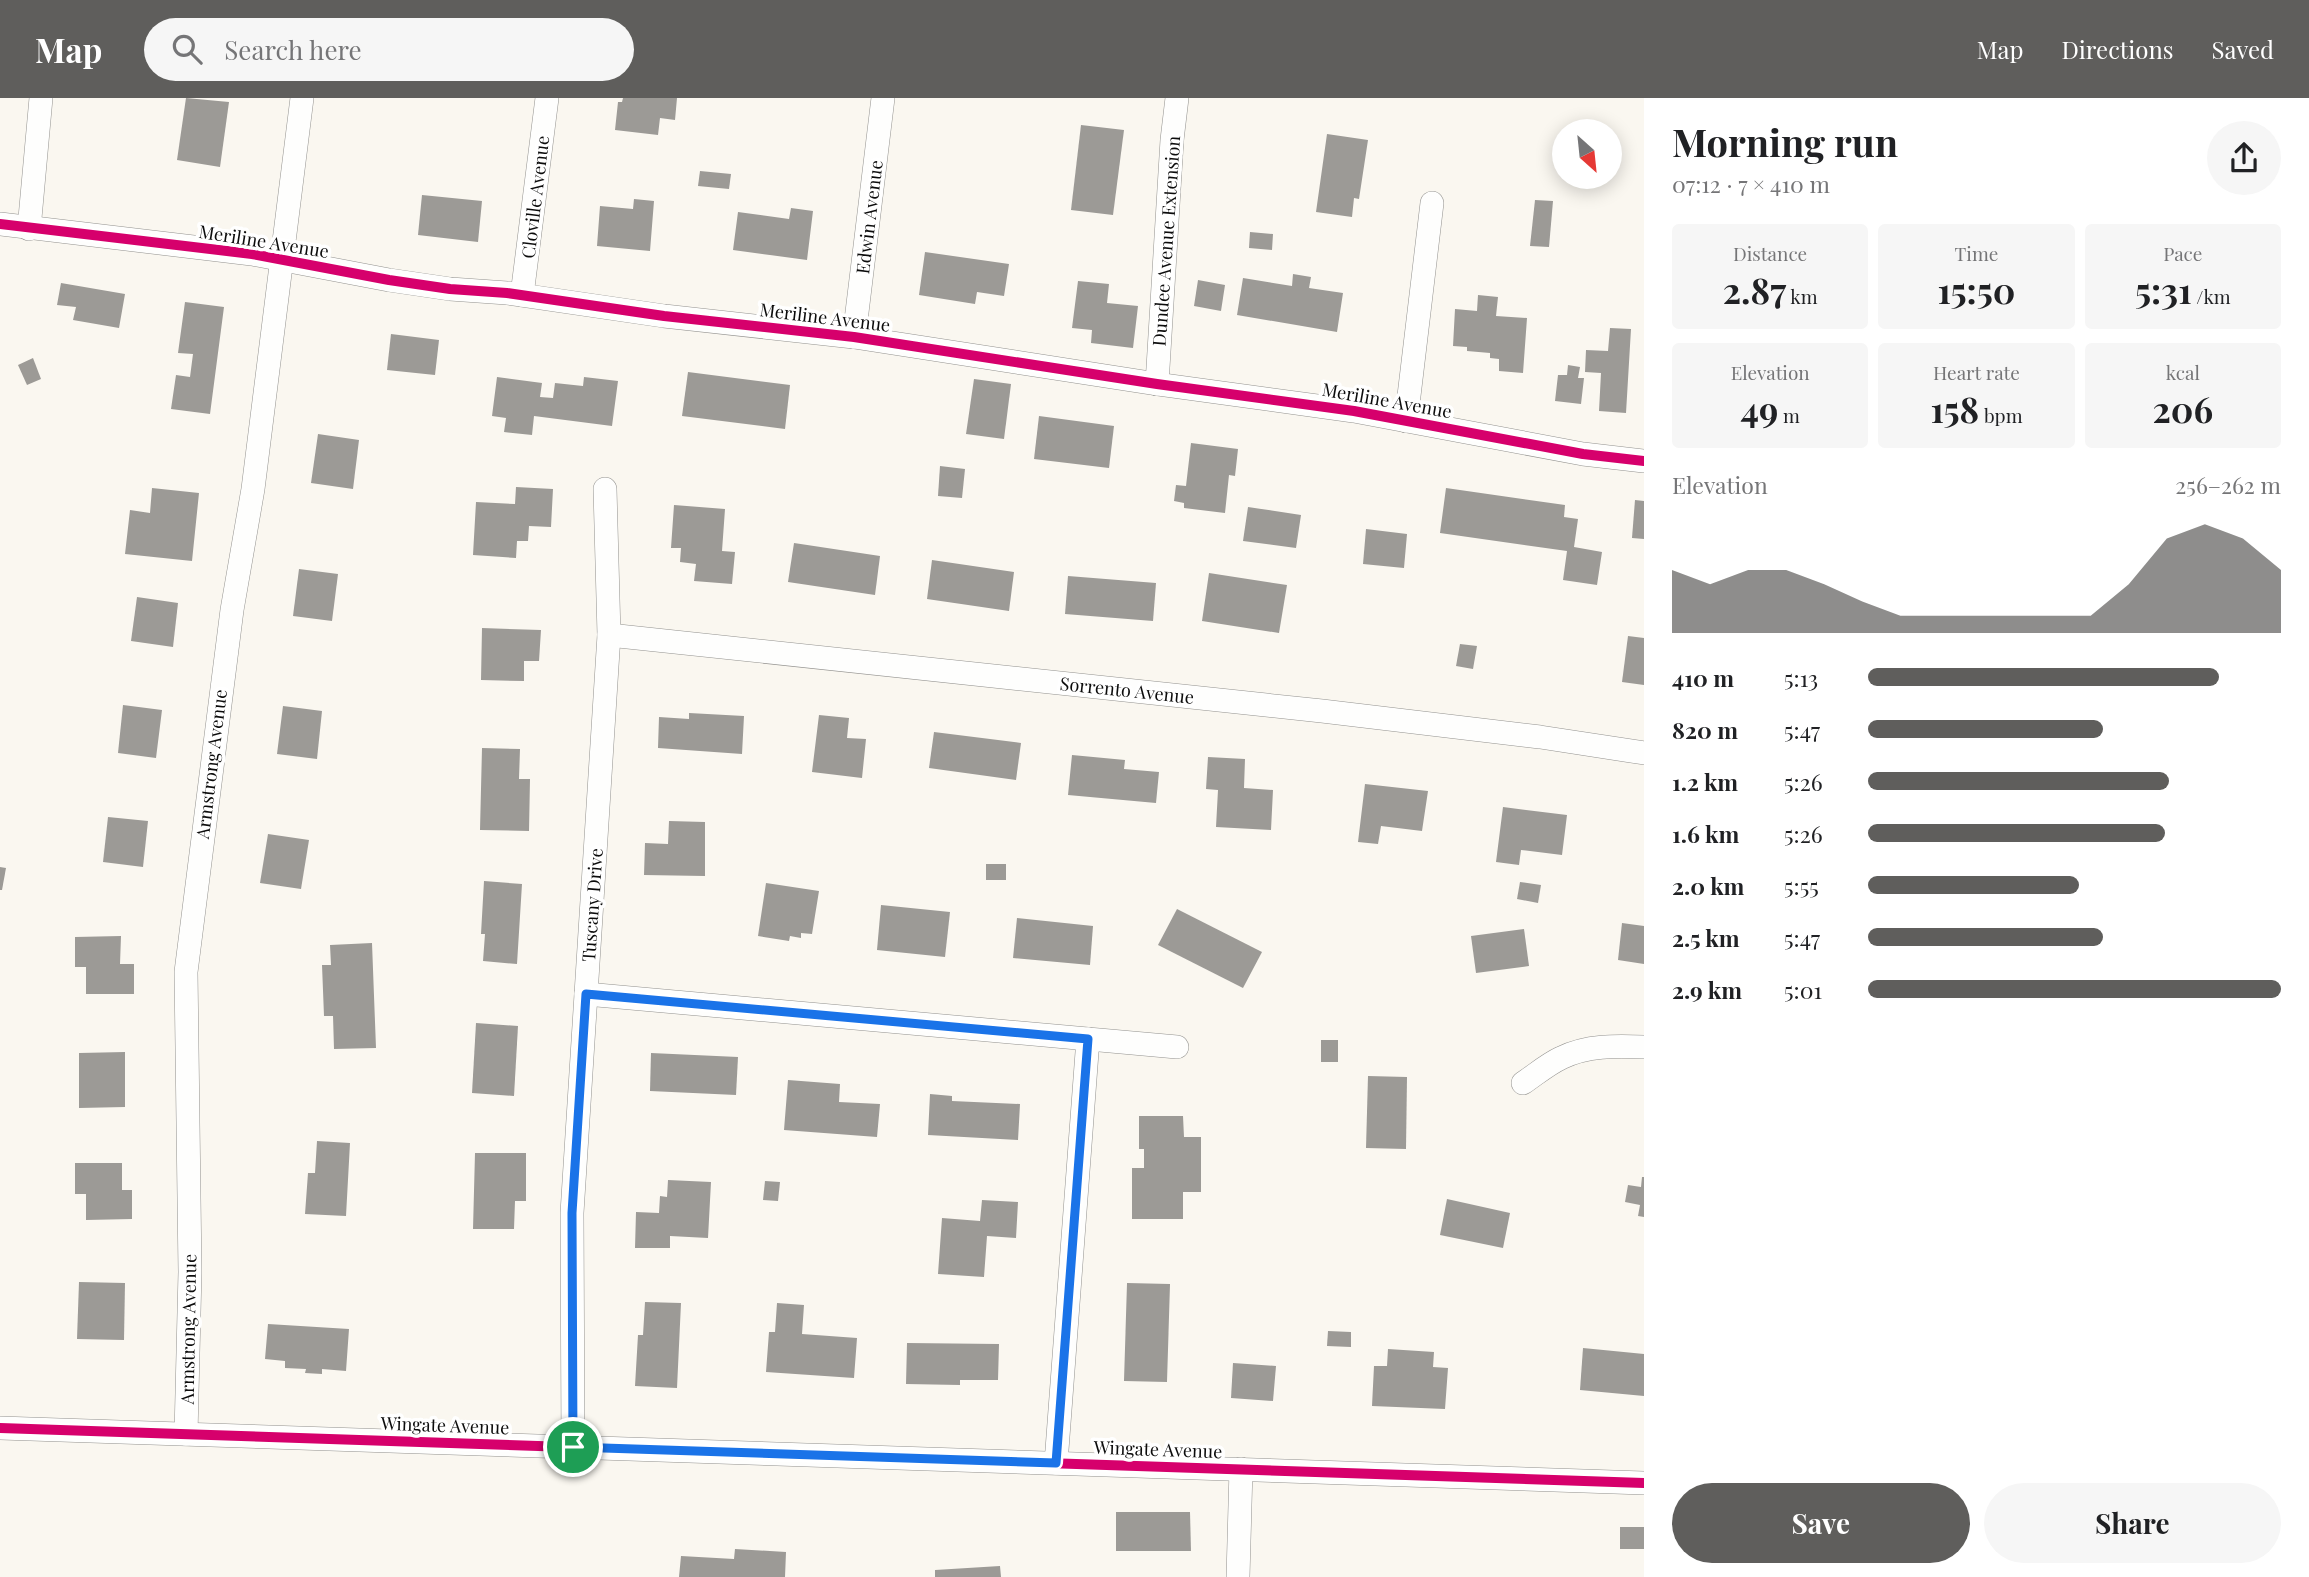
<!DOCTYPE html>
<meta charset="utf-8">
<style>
body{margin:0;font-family:"Playfair Display",serif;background:#f6f6f6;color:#202124;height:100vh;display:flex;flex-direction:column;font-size:26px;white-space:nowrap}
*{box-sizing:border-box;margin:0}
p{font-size:23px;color:#757577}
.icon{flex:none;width:38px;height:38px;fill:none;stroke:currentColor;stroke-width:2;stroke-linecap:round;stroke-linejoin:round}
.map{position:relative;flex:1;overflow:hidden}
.panel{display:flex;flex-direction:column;background:#fff;width:665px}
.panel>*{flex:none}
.needle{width:46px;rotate:153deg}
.fabs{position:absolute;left:1552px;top:21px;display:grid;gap:14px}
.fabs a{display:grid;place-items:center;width:70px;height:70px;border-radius:50%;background:#fff;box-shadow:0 4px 18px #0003;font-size:35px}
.pin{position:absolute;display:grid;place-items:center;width:60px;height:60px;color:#fff;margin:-30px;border:4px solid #fff;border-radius:50%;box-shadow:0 2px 7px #0007}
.round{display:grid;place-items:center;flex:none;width:74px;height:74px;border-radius:37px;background:#f6f6f6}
.overview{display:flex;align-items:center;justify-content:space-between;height:119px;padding:0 28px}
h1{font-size:38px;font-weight:700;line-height:52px}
.stats{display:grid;grid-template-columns:repeat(3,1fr);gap:10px;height:119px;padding:7px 28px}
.stats div{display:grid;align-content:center;border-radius:7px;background:#f6f6f6;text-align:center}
.stats b{font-size:35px;font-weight:700}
.stats small{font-size:19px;font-weight:400}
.stats p{font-size:19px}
.chart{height:196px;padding:14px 28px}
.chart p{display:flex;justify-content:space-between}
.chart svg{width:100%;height:126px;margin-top:7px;fill:#5f5e5c;opacity:.7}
.button{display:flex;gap:14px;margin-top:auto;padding:14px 28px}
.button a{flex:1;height:80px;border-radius:42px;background:#5f5e5c;color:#fff;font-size:28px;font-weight:700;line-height:80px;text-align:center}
.button a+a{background:#f6f6f6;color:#202124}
ul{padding:0 28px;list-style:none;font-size:23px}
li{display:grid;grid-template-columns:112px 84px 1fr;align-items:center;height:52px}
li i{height:18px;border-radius:9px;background:#5f5e5c}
header{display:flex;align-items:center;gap:42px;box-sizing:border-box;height:98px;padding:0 35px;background:#5f5e5c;color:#fff}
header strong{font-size:33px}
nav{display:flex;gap:38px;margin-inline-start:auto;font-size:24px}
.search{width:490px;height:63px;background:#f6f6f6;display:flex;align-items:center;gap:18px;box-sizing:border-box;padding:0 24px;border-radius:38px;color:#757577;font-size:26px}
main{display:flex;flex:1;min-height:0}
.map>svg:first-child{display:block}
.building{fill:#9c9a96}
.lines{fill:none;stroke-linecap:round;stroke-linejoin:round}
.minor-casing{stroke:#93928f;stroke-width:24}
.minor{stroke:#fefefd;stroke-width:23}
.cycleway-casing{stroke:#fff;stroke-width:15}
.cycleway{stroke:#d6006c;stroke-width:10}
.route-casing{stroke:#fff;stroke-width:14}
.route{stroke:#1a73e8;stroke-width:9}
.labels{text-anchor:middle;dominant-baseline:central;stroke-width:7;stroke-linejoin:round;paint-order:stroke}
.street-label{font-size:18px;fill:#0c0c0c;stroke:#fff}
</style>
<header>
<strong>Map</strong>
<div class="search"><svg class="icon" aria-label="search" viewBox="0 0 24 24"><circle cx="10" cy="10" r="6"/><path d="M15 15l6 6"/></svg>Search here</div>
<nav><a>Map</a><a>Directions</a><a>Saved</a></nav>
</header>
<main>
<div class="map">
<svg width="1644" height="1479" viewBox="0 0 1644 1479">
<rect width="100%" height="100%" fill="#faf7f0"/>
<!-- building -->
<g class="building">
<polygon points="186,0 229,4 220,69 177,62"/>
<polygon points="623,0 677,0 675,22 660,20 658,37 615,32 618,4 622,4"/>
<polygon points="1081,27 1124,32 1113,117 1071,112"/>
<polygon points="1327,36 1368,42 1359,101 1354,100 1352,119 1316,114"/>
<polygon points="700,73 731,76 729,91 698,88"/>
<polygon points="422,97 482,103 478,144 418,137"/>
<polygon points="634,101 654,103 650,153 597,148 600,108 633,111"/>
<polygon points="1535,102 1553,103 1549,149 1530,148"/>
<polygon points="791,110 813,113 807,162 733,152 738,114 789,121"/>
<polygon points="1250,134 1273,136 1272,152 1249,150"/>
<polygon points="925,154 1009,166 1004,198 977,194 975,206 919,197"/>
<polygon points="1293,176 1311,179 1309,190 1343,195 1337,234 1237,217 1243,180 1292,188"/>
<polygon points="1198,182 1225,187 1221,213 1194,208"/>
<polygon points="1078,183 1109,186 1107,205 1138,208 1133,250 1091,245 1092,232 1072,230"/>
<polygon points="61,185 125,196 119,230 73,222 76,209 57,207"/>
<polygon points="1478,197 1498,199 1496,218 1527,220 1523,275 1499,273 1499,261 1490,260 1490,255 1467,253 1467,249 1453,248 1455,211 1477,213"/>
<polygon points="185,204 224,209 210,316 171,311 176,277 190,279 193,256 178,255"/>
<polygon points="1610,230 1631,231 1626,315 1599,313 1601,275 1585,274 1586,252 1608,253"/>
<polygon points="391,236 439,242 435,277 387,272"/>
<polygon points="33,260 41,281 27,287 18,267"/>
<polygon points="1568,267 1580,269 1578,280 1584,280 1581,306 1555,303 1558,277 1567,277"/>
<polygon points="688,274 790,287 785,331 682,318"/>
<polygon points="497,279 542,285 540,299 553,300 555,285 583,288 584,279 618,283 612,328 534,318 532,337 504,334 506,320 492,318"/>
<polygon points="974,281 1011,286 1004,341 966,336"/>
<polygon points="1039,318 1114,328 1109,370 1034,361"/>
<polygon points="318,336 359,342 353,391 311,385"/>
<polygon points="1191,345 1238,351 1235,378 1229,377 1225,415 1184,410 1184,405 1174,403 1176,387 1186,388"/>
<polygon points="940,368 965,371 962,400 938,398"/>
<polygon points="516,389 553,391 551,429 529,428 528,443 517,443 516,460 473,457 476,404 515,406"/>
<polygon points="152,390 199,395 192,463 125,456 130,412 150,415"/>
<polygon points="1446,390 1565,407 1564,419 1578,421 1574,449 1602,454 1597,487 1563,482 1567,453 1440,435"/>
<polygon points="1635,402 1644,403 1644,441 1632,440"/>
<polygon points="674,407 725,411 722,453 735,454 732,486 694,483 696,466 680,464 681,450 671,450"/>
<polygon points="1248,409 1301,417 1296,450 1243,443"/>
<polygon points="1366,431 1407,436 1404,470 1363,466"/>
<polygon points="794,445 880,458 875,497 788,484"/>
<polygon points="932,462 1014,474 1009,513 927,501"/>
<polygon points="299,471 338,476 332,523 293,518"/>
<polygon points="1209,475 1287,487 1279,535 1202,523"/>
<polygon points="1068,478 1156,485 1153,523 1065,516"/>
<polygon points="137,499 178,505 173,549 131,543"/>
<polygon points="482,530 541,532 539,563 524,563 524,583 481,582"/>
<polygon points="1628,538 1644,540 1644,587 1622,584"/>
<polygon points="1460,546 1477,548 1473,571 1456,568"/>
<polygon points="123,607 162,612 156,660 118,655"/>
<polygon points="283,608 322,613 317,661 277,656"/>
<polygon points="689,615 744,618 742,656 658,650 659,619 689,621"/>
<polygon points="819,617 849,620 847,640 866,641 862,680 812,674"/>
<polygon points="934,634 1021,645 1016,682 929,670"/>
<polygon points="482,650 520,651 519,681 530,681 529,733 480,732"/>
<polygon points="1072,657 1125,662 1124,671 1159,674 1156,705 1068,697"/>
<polygon points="1208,659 1245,661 1244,690 1273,692 1271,732 1216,729 1218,692 1206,691"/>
<polygon points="1365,686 1428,693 1422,733 1381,728 1378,746 1358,744"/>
<polygon points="1503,709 1567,717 1562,757 1521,752 1519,767 1496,764"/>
<polygon points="108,719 148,723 143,769 103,764"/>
<polygon points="669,723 705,724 705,778 644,777 645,745 668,746"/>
<polygon points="268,736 309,742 301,791 260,785"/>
<rect x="986" y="766" width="20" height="16"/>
<polygon points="0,769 6,770 2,792 0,792"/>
<polygon points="484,783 522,786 517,866 483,863 485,836 481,836"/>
<polygon points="1520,784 1541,787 1538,805 1517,801"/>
<polygon points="766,785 819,793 812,836 801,835 801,840 790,838 789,843 758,838"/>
<polygon points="881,807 950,814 945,859 877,852"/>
<polygon points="1177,811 1262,854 1243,890 1158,847"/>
<polygon points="1017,820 1093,828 1090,867 1013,860"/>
<polygon points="1622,825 1644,828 1644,866 1618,862"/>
<polygon points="1524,831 1529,868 1476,875 1471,838"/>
<polygon points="121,838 120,866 134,866 134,896 86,896 86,869 75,869 75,839"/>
<polygon points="372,845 376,950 334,951 333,918 324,918 322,867 331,867 330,847"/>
<polygon points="476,925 518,928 514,998 472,995"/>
<rect x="1321" y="942" width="17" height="22"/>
<polygon points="125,954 125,1009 79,1010 79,955"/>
<polygon points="651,955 738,959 736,997 650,993"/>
<polygon points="1368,978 1407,979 1406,1051 1366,1050"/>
<polygon points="788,982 840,986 839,1004 880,1006 877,1039 784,1032"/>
<polygon points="930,996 952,998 952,1003 1020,1006 1018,1042 928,1037"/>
<polygon points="1139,1018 1183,1018 1184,1039 1201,1039 1201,1094 1183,1094 1183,1121 1132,1121 1132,1070 1144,1070 1144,1051 1139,1051"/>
<polygon points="317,1043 350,1045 346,1118 305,1116 308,1075 315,1075"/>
<polygon points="475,1055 526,1055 526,1103 515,1103 514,1131 473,1131"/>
<polygon points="75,1065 122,1065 122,1092 132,1092 132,1121 86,1122 86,1096 75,1096"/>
<polygon points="1642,1079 1644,1079 1644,1119 1638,1118 1640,1107 1625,1104 1628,1087 1641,1089"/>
<polygon points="668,1082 711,1084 708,1140 670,1138 670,1150 635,1150 636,1114 659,1115 660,1098 667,1099"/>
<polygon points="765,1083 780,1084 778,1103 763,1102"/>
<polygon points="1447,1101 1510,1115 1503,1150 1440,1137"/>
<polygon points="982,1102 1018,1104 1016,1140 987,1138 984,1179 938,1176 942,1120 980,1123"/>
<polygon points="79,1184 125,1185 124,1242 77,1241"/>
<polygon points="1127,1185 1170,1186 1167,1284 1124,1283"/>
<polygon points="645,1204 681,1205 677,1290 635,1288 638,1237 643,1237"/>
<polygon points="777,1205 804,1207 802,1236 857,1240 854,1280 766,1274 769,1234 775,1234"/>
<polygon points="268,1226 349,1231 346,1273 322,1271 322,1276 305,1275 306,1271 285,1270 285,1263 265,1261"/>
<polygon points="1328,1233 1351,1234 1351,1249 1327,1248"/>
<polygon points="907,1245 999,1246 998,1282 960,1282 960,1287 906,1286"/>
<polygon points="1583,1250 1644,1256 1644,1298 1580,1292"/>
<polygon points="1388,1251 1434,1254 1433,1269 1448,1270 1445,1311 1372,1308 1374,1268 1387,1268"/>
<polygon points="1233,1265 1276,1268 1273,1303 1231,1300"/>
<polygon points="1116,1414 1190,1414 1191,1453 1116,1453"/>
<rect x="1620" y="1429" width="24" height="22"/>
<polygon points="735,1451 786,1454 785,1479 679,1479 681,1458 734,1461"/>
<polygon points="1000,1468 1001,1479 935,1479 935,1472"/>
</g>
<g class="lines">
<defs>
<g id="minor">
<polyline points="0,126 252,156 389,182 450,191 507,195 664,218 854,239 1157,286 1354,313 1583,356 1644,363"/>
<polyline points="29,131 41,0"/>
<polyline points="522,197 547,0"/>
<polyline points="854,239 883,0"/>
<polyline points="1157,286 1172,42 1177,0"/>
<polyline points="1406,323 1432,105"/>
<polyline points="609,537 1322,613 1540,639 1644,655"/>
<polyline points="586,896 1177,949"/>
<path d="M1523,985C1535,977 1548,966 1561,960C1587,947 1616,948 1644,949"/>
<polyline points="0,1330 1644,1385"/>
<polyline points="186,1336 190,1174 186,874 232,512 253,391 302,0"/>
<polyline points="573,1349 572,1115 609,537 605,391"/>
<polyline points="1056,1365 1088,941"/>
<polyline points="1238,1479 1241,1371"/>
</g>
</defs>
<!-- minor casing -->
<use href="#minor" class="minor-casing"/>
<!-- minor -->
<use href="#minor" class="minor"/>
<defs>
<g id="cycleway">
<polyline points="0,126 252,156 389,182 450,191 507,195 664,218 854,239 1157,286 1354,313 1583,356 1644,363"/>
<polyline points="0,1330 1644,1385"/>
</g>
</defs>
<!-- cycleway casing -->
<use href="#cycleway" class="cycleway-casing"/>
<!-- cycleway -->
<use href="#cycleway" class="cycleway"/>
</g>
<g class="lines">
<defs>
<polygon id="route" points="586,896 1088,941 1056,1365 573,1349 572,1115"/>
</defs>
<!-- route casing -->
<use href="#route" class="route-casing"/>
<!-- route -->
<use href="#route" class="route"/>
</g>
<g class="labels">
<!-- street labels -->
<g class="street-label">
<text transform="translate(535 99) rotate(-83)">Cloville Avenue</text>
<text transform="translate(869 119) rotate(-83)">Edwin Avenue</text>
<text transform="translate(264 143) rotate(9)">Meriline Avenue</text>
<text transform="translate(1166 143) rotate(-86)">Dundee Avenue Extension</text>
<text transform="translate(825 219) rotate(7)">Meriline Avenue</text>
<text transform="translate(1387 302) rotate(10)">Meriline Avenue</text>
<text transform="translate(1127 592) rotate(6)">Sorrento Avenue</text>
<text transform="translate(211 666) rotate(-83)">Armstrong Avenue</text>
<text transform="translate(592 807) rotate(-86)">Tuscany Drive</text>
<text transform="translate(188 1231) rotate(-89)">Armstrong Avenue</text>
<text transform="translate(445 1327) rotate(2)">Wingate Avenue</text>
<text transform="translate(1158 1351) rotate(2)">Wingate Avenue</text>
</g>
</g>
</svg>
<div class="fabs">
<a><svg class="needle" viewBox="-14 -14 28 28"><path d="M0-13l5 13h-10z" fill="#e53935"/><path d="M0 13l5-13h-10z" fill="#757577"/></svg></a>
</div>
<div class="pin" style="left:573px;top:1349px;background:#1e9e55"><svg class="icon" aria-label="arrive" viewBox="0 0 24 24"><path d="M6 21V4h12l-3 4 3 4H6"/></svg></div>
</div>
<section class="panel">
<div class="overview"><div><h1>Morning run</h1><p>07:12 · 7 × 410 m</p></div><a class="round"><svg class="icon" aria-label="share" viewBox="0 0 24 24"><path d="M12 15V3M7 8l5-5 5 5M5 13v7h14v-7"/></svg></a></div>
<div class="stats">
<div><p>Distance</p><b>2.87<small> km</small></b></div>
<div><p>Time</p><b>15:50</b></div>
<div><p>Pace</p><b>5:31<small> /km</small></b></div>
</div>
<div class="stats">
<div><p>Elevation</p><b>49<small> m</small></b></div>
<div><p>Heart rate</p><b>158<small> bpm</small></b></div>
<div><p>kcal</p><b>206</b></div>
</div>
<div class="chart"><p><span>Elevation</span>256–262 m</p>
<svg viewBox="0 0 160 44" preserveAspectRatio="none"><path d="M0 44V22L10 27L20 22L30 22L40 27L50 33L60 38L70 38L80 38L90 38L100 38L110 38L120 27L130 11L140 6L150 11L160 22V44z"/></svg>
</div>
<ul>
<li><b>410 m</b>5:13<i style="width:85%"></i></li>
<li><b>820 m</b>5:47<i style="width:57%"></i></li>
<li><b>1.2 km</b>5:26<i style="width:73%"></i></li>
<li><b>1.6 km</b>5:26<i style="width:72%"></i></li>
<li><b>2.0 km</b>5:55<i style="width:51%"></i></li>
<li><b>2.5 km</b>5:47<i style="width:57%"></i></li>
<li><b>2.9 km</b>5:01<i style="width:100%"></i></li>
</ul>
<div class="button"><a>Save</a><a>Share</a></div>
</section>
</main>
